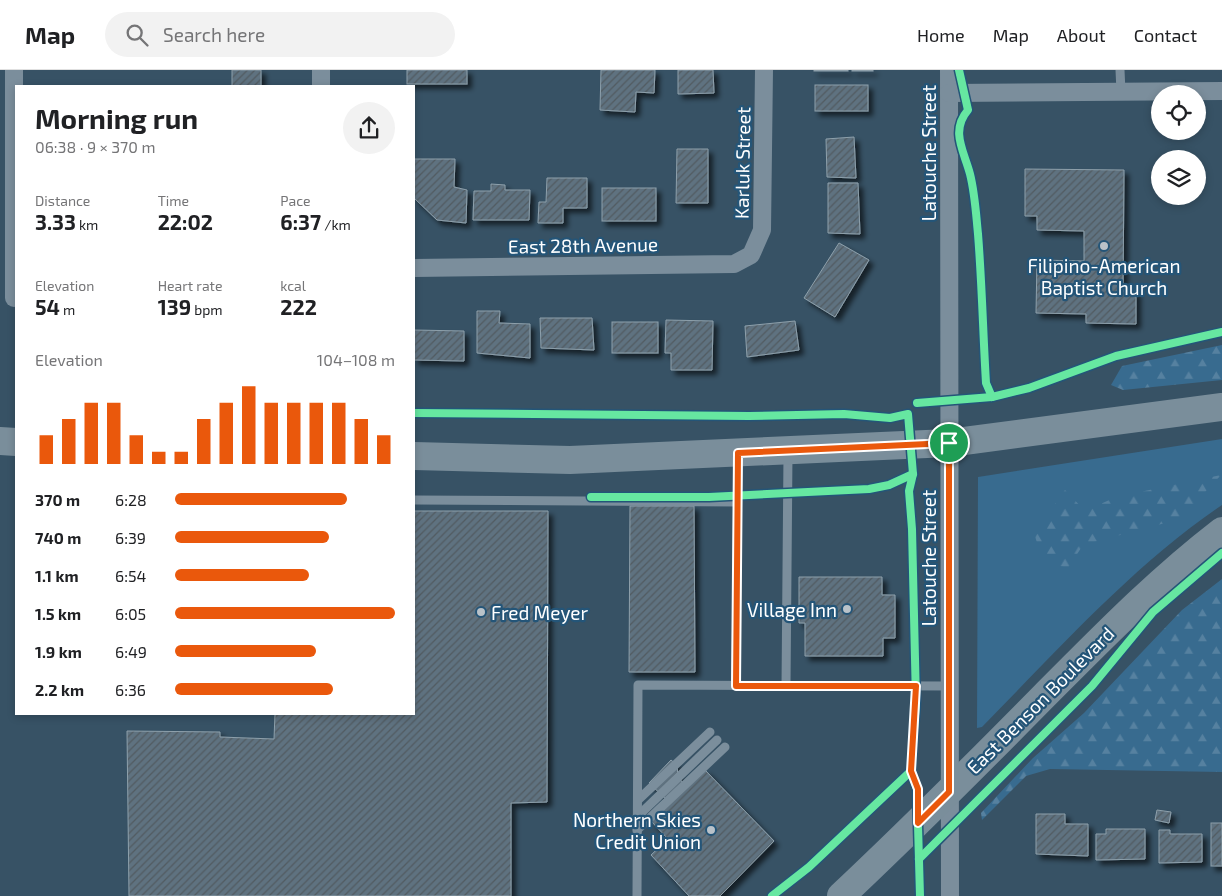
<!DOCTYPE html>
<meta charset="utf-8">
<style>
body{margin:0;font-family:"Exo 2",sans-serif;background:#f2f2f2;color:#202124;height:100vh;display:flex;flex-direction:column;font-size:19px;white-space:nowrap}
*{box-sizing:border-box;margin:0}
p{font-size:16px;color:#757577}
.icon{flex:none;width:28px;height:28px;fill:none;stroke:currentColor;stroke-width:2;stroke-linecap:round;stroke-linejoin:round}
.map{position:relative;flex:1;overflow:hidden}
.sheet{position:absolute;left:15px;top:15px;width:400px;height:630px;display:flex;flex-direction:column;background:#fff;border-radius:0px;box-shadow:0 2px 8px #0003}
.sheet>*{flex:none}
.buttons{position:absolute;left:1151px;top:15px;display:grid;gap:10px}
.buttons a{display:grid;place-items:center;width:55px;height:55px;border-radius:50%;background:#fff;box-shadow:0 2px 8px #0003;font-size:25px}
.pin{position:absolute;display:grid;place-items:center;width:42px;height:42px;color:#fff;margin:-21px;border:2px solid #fff;border-radius:50%;box-shadow:0 1px 5px #0007}
.round{display:grid;place-items:center;flex:none;width:52px;height:52px;border-radius:26px;background:#f2f2f2}
.headline{display:flex;align-items:center;justify-content:space-between;height:85px;padding:0 20px}
h1{font-size:28px;font-weight:700;line-height:38px}
.metrics{display:grid;grid-template-columns:repeat(3,1fr);gap:8px;height:85px;padding:5px 20px}
.metrics div{display:grid;align-content:center}
.metrics b{font-size:21px;font-weight:700}
.metrics small{font-size:14px;font-weight:400}
.metrics p{font-size:14px}
.chart{height:140px;padding:10px 20px}
.chart p{display:flex;justify-content:space-between}
.chart svg{width:100%;height:90px;margin-top:5px;stroke:#ea580c;stroke-width:6}
ul{padding:0 20px;list-style:none;font-size:16px}
li{display:grid;grid-template-columns:80px 60px 1fr;align-items:center;height:38px}
li i{height:12px;border-radius:6px;background:#ea580c}
header{display:flex;align-items:center;gap:30px;box-sizing:border-box;height:70px;padding:0 25px;background:#fff;border-bottom:1px solid #e0e0e0}
header strong{font-size:24px}
nav{display:flex;gap:28px;margin-inline-start:auto;font-size:18px}
.search{width:350px;height:45px;background:#f2f2f2;display:flex;align-items:center;gap:12px;box-sizing:border-box;padding:0 18px;border-radius:28px;color:#757577;font-size:19px}
.map>svg:first-child{display:block}
.grass{fill:#386b8f}
.forest{fill:url(#forest-firs)}
.building{fill:url(#building-hatch);stroke:#8ea0ab;filter:url(#shadow)}
.lines{fill:none;stroke-linecap:round;stroke-linejoin:round}
.lane{stroke:#7b8e9c;stroke-width:9}
.street{stroke:#7b8e9c;stroke-width:18}
.primary{stroke:#7a8e9b;stroke-width:28}
.cycleway-casing{stroke:#245578;stroke-width:11}
.cycleway{stroke:#66e7a1;stroke-width:8}
.route-casing{stroke:#fff;stroke-width:10}
.route{stroke:#ea580c;stroke-width:6}
.poi-dot{fill:#b9c2c9;stroke:#245578;stroke-width:2}
.labels{text-anchor:middle;dominant-baseline:central;stroke-width:4.5;stroke-linejoin:round;paint-order:stroke}
.street-label{font-size:19px;fill:#fff;stroke:#245578}
.poi-label{font-size:19px;fill:#fff;stroke:#245578;text-anchor:end}
</style>
<header>
<strong>Map</strong>
<div class="search"><svg class="icon" aria-label="search" viewBox="0 0 24 24"><circle cx="10" cy="10" r="6"/><path d="M15 15l6 6"/></svg>Search here</div>
<nav><a>Home</a><a>Map</a><a>About</a><a>Contact</a></nav>
</header>
<div class="map">
<svg width="1222" height="826" viewBox="0 0 1222 826">
<defs>
<pattern id="forest-firs" width="22" height="20" patternUnits="userSpaceOnUse" patternTransform="scale(1.25)"><rect width="22" height="20" fill="#386b8f"/><path d="M5 1l3.5 6h-7zM16 11l3.5 6h-7z" fill="#5681a0"/></pattern>
<pattern id="building-hatch" width="6" height="6" patternUnits="userSpaceOnUse" patternTransform="scale(1.25)"><rect width="6" height="6" fill="#5e7280"/><path d="M-1 1l2-2M0 6l6-6M5 7l2-2" fill="none" stroke="#535b61"/></pattern>
<filter id="shadow"><feDropShadow dx="4.5" dy="4.5" stdDeviation="2.5" flood-color="#0009"/></filter>
</defs>
<rect width="100%" height="100%" fill="#375265"/>
<!-- grass -->
<path class="grass" d="M1222,369V435C1133,495 1057,581 982,657L977,658L978,407Z"/>
<!-- forest -->
<g class="forest">
<polygon points="1222,275 1222,310 1123,320 1111,315 1122,296"/>
<polygon points="1221,405 1180,449 1083,475 1068,498 1043,492 1034,463 1065,420 1085,441 1116,427"/>
<polygon points="1222,509 1222,702 1050,699 1026,706 982,750 981,743 1033,688 1084,643 1182,540"/>
</g>
<!-- building -->
<g class="building">
<rect x="232" y="0" width="29" height="16"/>
<rect x="407" y="0" width="60" height="14"/>
<polygon points="601,0 655,0 654,23 636,22 635,42 600,40"/>
<polygon points="678,0 713,0 714,23 678,24"/>
<rect x="814" y="0" width="34" height="1"/>
<rect x="852" y="0" width="21" height="1"/>
<rect x="815" y="15" width="53" height="26"/>
<polygon points="854,67 856,108 827,107 826,69"/>
<polygon points="677,79 708,79 708,133 676,133"/>
<polygon points="414,89 455,89 454,117 467,120 466,153 437,150 414,128"/>
<polygon points="1025,99 1124,100 1123,221 1136,221 1136,254 1086,253 1086,244 1036,243 1037,190 1084,191 1084,161 1037,160 1037,146 1025,146"/>
<polygon points="547,108 587,108 587,138 563,138 563,153 538,153 539,132 546,132"/>
<polygon points="828,113 858,113 860,164 828,163"/>
<polygon points="491,114 505,115 505,120 530,120 529,150 473,150 474,121 491,121"/>
<rect x="602" y="118" width="54" height="33"/>
<polygon points="839,173 869,190 835,247 804,228"/>
<polygon points="477,241 500,241 499,253 530,254 530,288 477,283"/>
<polygon points="540,248 592,248 594,280 541,278"/>
<polygon points="666,250 713,251 712,300 671,300 671,283 665,283"/>
<polygon points="795,251 799,280 747,287 745,256"/>
<rect x="612" y="252" width="46" height="31"/>
<polygon points="414,260 464,261 464,291 414,290"/>
<polygon points="630,436 694,436 695,602 629,602"/>
<polygon points="414,441 548,441 547,732 511,733 511,826 129,826 127,661 220,662 220,667 274,669 275,644 414,644"/>
<polygon points="799,507 882,507 882,525 895,525 895,568 883,568 883,586 805,586 805,553 799,553"/>
<polygon points="671,690 677,695 678,708 688,717 705,700 774,771 720,826 689,826 651,785 668,769 651,751 670,733 649,713"/>
<polygon points="1157,740 1171,742 1169,753 1155,750"/>
<polygon points="1036,744 1065,744 1065,754 1088,754 1088,786 1036,784"/>
<rect x="1211" y="753" width="11" height="43"/>
<polygon points="1106,759 1145,759 1145,789 1096,790 1096,764 1106,764"/>
<polygon points="1159,760 1170,760 1170,764 1202,764 1202,792 1159,793"/>
</g>
<g class="lines">
<!-- lane -->
<g class="lane">
<polyline points="1120,0 1121,22"/>
<polyline points="414,430 737,432"/>
<polyline points="736,616 738,386"/>
<polyline points="786,616 788,384"/>
<polyline points="638,730 710,662"/>
<polyline points="637,747 717,670"/>
<polyline points="637,760 725,677"/>
<polyline points="637,826 638,615 950,616"/>
</g>
<!-- street -->
<g class="street">
<polyline points="321,0 321,16"/>
<polyline points="949,0 950,826"/>
<polyline points="949,23 1222,21"/>
<polyline points="414,198 734,194 751,185 762,160 764,0"/>
<polyline points="14,228 14,0"/>
</g>
<!-- primary -->
<g class="primary">
<polyline points="0,371 16,372"/>
<polyline points="414,386 570,390 949,373 1222,337"/>
<path d="M841,826C910,761 977,694 1044,626C1102,568 1157,511 1222,461"/>
</g>
<defs>
<g id="cycleway">
<path d="M959,0L968,40C950,61 964,81 970,104C975,124 976,144 978,164C982,214 983,263 986,313L992,327"/>
<polyline points="917,333 992,327 1029,318 1116,286 1222,262"/>
<polyline points="414,343 749,346 844,344 890,348 908,344 913,404 909,421 912,459 916,632 911,701 917,719 920,826"/>
<polyline points="591,427 709,427 869,419 889,415 913,404"/>
<polyline points="919,789 1092,616 1153,542 1222,483"/>
<polyline points="772,826 809,797 911,701"/>
</g>
</defs>
<!-- cycleway casing -->
<use href="#cycleway" class="cycleway-casing"/>
<!-- cycleway -->
<use href="#cycleway" class="cycleway"/>
</g>
<g class="lines">
<defs>
<polygon id="route" points="949,373 949,722 918,753 918,719 911,701 916,616 736,616 738,383"/>
</defs>
<!-- route casing -->
<use href="#route" class="route-casing"/>
<!-- route -->
<use href="#route" class="route"/>
</g>
<!-- markers -->
<g class="poi-dot">
<circle cx="1104" cy="176" r="5"/>
<circle cx="847" cy="539" r="5"/>
<circle cx="481" cy="542" r="5"/>
<circle cx="711" cy="760" r="5"/>
</g>
<g class="labels">
<!-- street labels -->
<g class="street-label">
<text transform="translate(928 83) rotate(-90)">Latouche Street</text>
<text transform="translate(742 93) rotate(-89)">Karluk Street</text>
<text transform="translate(583 175) rotate(-1)">East 28th Avenue</text>
<text transform="translate(928 488) rotate(-90)">Latouche Street</text>
<text transform="translate(1040 630) rotate(-45)">East Benson Boulevard</text>
</g>
<!-- poi labels -->
<g class="poi-label">
<text x="1104" y="195" text-anchor="middle">Filipino-American<tspan x="1104" dy="22">Baptist Church</tspan></text>
<text x="837" y="539">Village Inn</text>
<text x="491" y="542" text-anchor="start">Fred Meyer</text>
<text x="701" y="749">Northern Skies<tspan x="701" dy="22">Credit Union</tspan></text>
</g>
</g>
</svg>
<div class="buttons">
<a><svg class="icon" aria-label="locate" viewBox="0 0 24 24"><circle cx="12" cy="12" r="6"/><path d="M12 2v4M12 18v4M2 12h4M18 12h4"/></svg></a>
<a><svg class="icon" aria-label="layers" viewBox="0 0 24 24"><path d="M12 4l9 5-9 5-9-5zM3 14l9 5 9-5"/></svg></a>
</div>
<div class="pin" style="left:949px;top:373px;background:#1e9e55"><svg class="icon" aria-label="arrive" viewBox="0 0 24 24"><path d="M6 21V4h12l-3 4 3 4H6"/></svg></div>
<section class="sheet">
<div class="headline"><div><h1>Morning run</h1><p>06:38 · 9 × 370 m</p></div><a class="round"><svg class="icon" aria-label="share" viewBox="0 0 24 24"><path d="M12 15V3M7 8l5-5 5 5M5 13v7h14v-7"/></svg></a></div>
<div class="metrics">
<div><p>Distance</p><b>3.33<small> km</small></b></div>
<div><p>Time</p><b>22:02</b></div>
<div><p>Pace</p><b>6:37<small> /km</small></b></div>
</div>
<div class="metrics">
<div><p>Elevation</p><b>54<small> m</small></b></div>
<div><p>Heart rate</p><b>139<small> bpm</small></b></div>
<div><p>kcal</p><b>222</b></div>
</div>
<div class="chart"><p><span>Elevation</span>104–108 m</p>
<svg viewBox="0 0 160 44" preserveAspectRatio="none"><path d="M5 44V30M15 44V22M25 44V14M35 44V14M45 44V30M55 44V38M65 44V38M75 44V22M85 44V14M95 44V6M105 44V14M115 44V14M125 44V14M135 44V14M145 44V22M155 44V30"/></svg>
</div>
<ul>
<li><b>370 m</b>6:28<i style="width:78%"></i></li>
<li><b>740 m</b>6:39<i style="width:70%"></i></li>
<li><b>1.1 km</b>6:54<i style="width:61%"></i></li>
<li><b>1.5 km</b>6:05<i style="width:100%"></i></li>
<li><b>1.9 km</b>6:49<i style="width:64%"></i></li>
<li><b>2.2 km</b>6:36<i style="width:72%"></i></li>
</ul>
</section>
</div>
